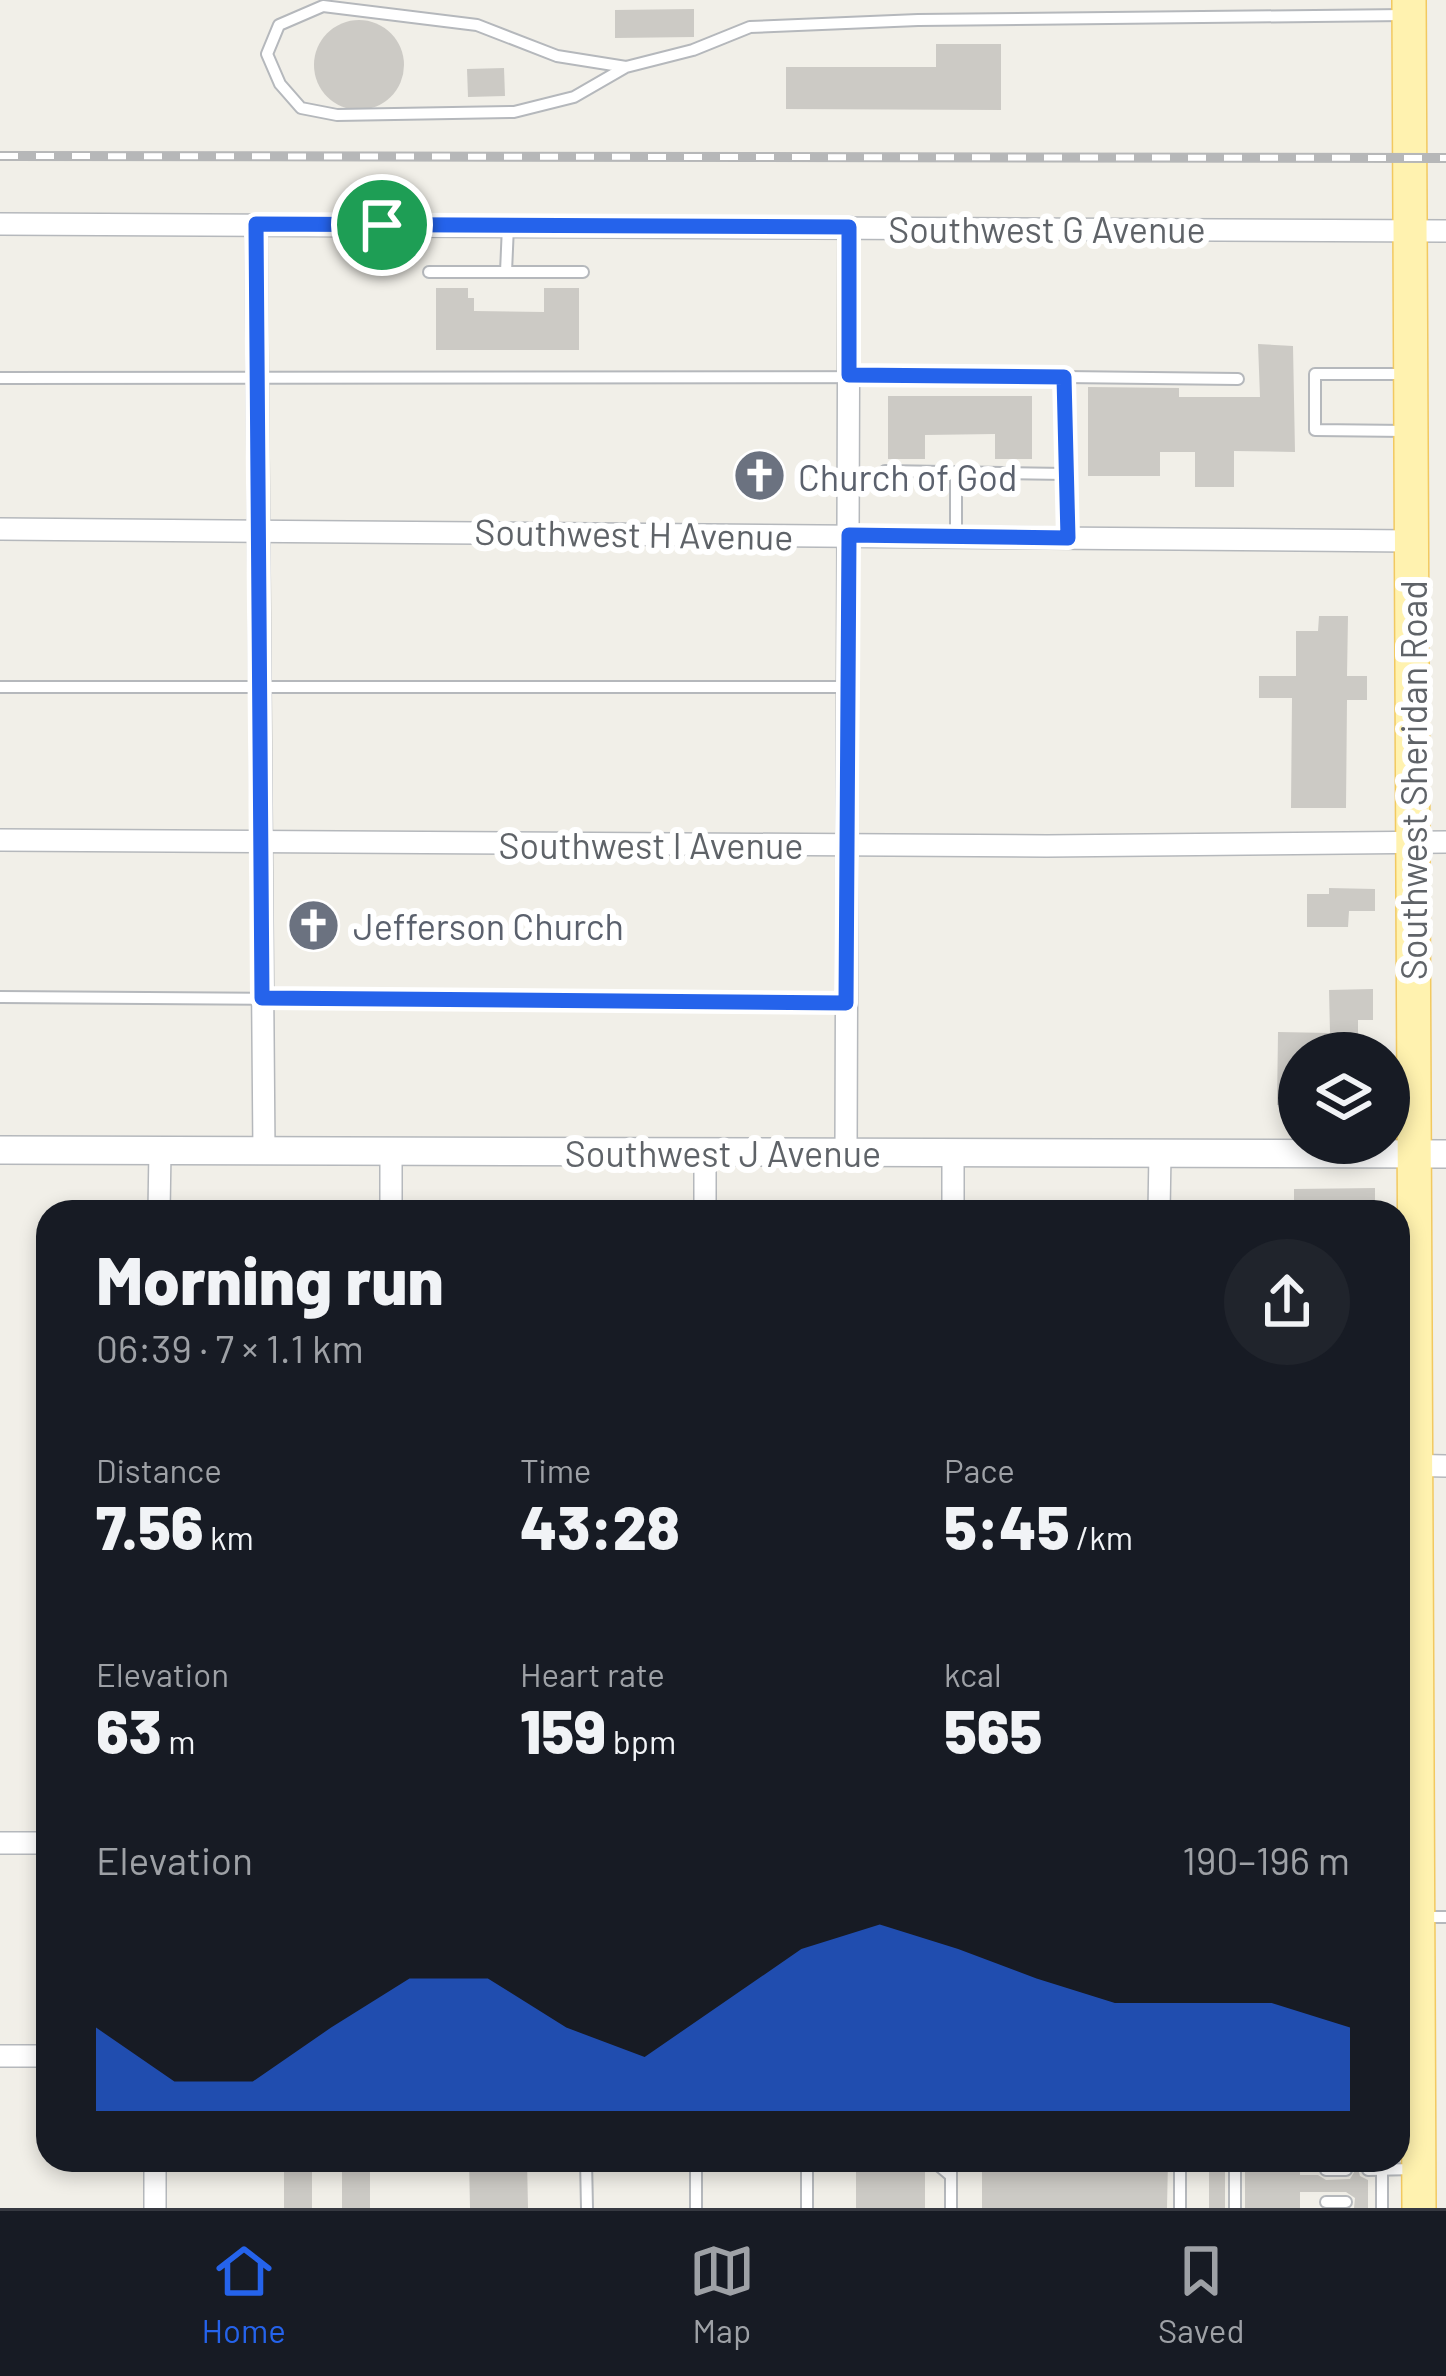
<!DOCTYPE html>
<meta charset="utf-8">
<style>
body{margin:0;font-family:Barlow,sans-serif;background:#20242c;color:#f1f3f6;height:100vh;display:flex;flex-direction:column;font-size:45px;white-space:nowrap}
*{box-sizing:border-box;margin:0}
p{font-size:39px;color:#9ea1a6}
.icon{flex:none;width:66px;height:66px;fill:none;stroke:currentColor;stroke-width:2;stroke-linecap:round;stroke-linejoin:round}
.map{position:relative;flex:1;overflow:hidden}
.details{position:absolute;left:36px;top:1200px;width:1374px;height:972px;display:flex;flex-direction:column;background:#171b24;border-radius:36px;box-shadow:0 6px 18px #0003}
.details>*{flex:none}
.tools{position:absolute;left:1278px;top:1032px;display:grid;gap:24px}
.tools a{display:grid;place-items:center;width:132px;height:132px;border-radius:50%;background:#171b24;box-shadow:0 6px 18px #0003;font-size:60px}
.pin{position:absolute;display:grid;place-items:center;width:102px;height:102px;color:#fff;margin:-51px;border:6px solid #fff;border-radius:50%;box-shadow:0 3px 12px #0007}
.round{display:grid;place-items:center;flex:none;width:126px;height:126px;border-radius:63px;background:#20242c}
.headline{display:flex;align-items:center;justify-content:space-between;height:204px;padding:0 60px}
h1{font-size:66px;font-weight:800;line-height:90px}
.metrics{display:grid;grid-template-columns:repeat(3,1fr);gap:18px;height:204px;padding:12px 60px}
.metrics div{display:grid;align-content:center}
.metrics b{font-size:60px;font-weight:800}
.metrics small{font-size:33px;font-weight:400}
.metrics p{font-size:33px}
.chart{height:336px;padding:24px 60px}
.chart p{display:flex;justify-content:space-between}
.chart svg{width:100%;height:216px;margin-top:12px;fill:#2563eb;opacity:.7}
.tabs{display:flex;justify-content:space-around;align-items:center;height:168px;border-top:3px solid #363941;background:#171b24;font-size:33px;color:#9ea1a6}
.tabs a{display:grid;justify-items:center;gap:6px}
.tabs .selected{color:#2563eb}
.map>svg:first-child{display:block}
.building{fill:#cccac5}
.lines{fill:none;stroke-linecap:round;stroke-linejoin:round}
.service-casing{stroke:#b5b8bc;stroke-width:14}
.minor-casing{stroke:#b5b8bc;stroke-width:24}
.tertiary-casing{stroke:#b5b8bc;stroke-width:30}
.primary-casing{stroke:#f2c960;stroke-width:36}
.service{stroke:#fff;stroke-width:10}
.minor{stroke:#fff;stroke-width:21}
.tertiary{stroke:#fff;stroke-width:27}
.primary{stroke:#fff2af;stroke-width:33}
.rail-casing{stroke:#b6b7b8;stroke-width:10}
.rail{stroke:#fff;stroke-width:6;stroke-dasharray:18;stroke-linecap:butt}
.route-casing{stroke:#fff;stroke-width:24}
.route{stroke:#2563eb;stroke-width:15}
.labels{text-anchor:middle;dominant-baseline:central;stroke-width:12;stroke-linejoin:round;paint-order:stroke}
.street-label{font-size:36px;fill:#5f6368;stroke:#fff}
.worship-label{font-size:36px;fill:#5b616d;stroke:#fff;text-anchor:start}
</style>
<div class="map">
<svg width="1446" height="2208" viewBox="0 0 1446 2208">
<rect width="100%" height="100%" fill="#f1efe8"/>
<!-- building -->
<g class="building">
<polygon points="694,9 694,37 615,38 615,10"/>
<circle cx="359" cy="65" r="45"/>
<polygon points="936,44 1001,44 1001,110 786,109 786,67 936,67"/>
<polygon points="504,68 505,96 468,97 467,69"/>
<polygon points="436,288 468,288 468,298 474,298 474,311 544,312 544,288 579,288 579,350 436,350"/>
<polygon points="1258,344 1293,346 1295,452 1234,451 1234,487 1195,487 1195,452 1160,452 1160,476 1088,476 1088,387 1179,388 1179,397 1260,397"/>
<polygon points="888,396 1032,396 1032,459 995,459 995,434 925,435 925,459 888,459"/>
<polygon points="1319,616 1348,616 1347,676 1367,676 1367,700 1347,700 1346,808 1291,808 1292,698 1259,698 1259,676 1296,676 1296,631 1318,631"/>
<polygon points="1329,888 1375,889 1375,911 1349,911 1348,927 1307,927 1307,894 1329,894"/>
<polygon points="1373,989 1373,1020 1358,1020 1358,1053 1299,1053 1299,1105 1277,1105 1278,1032 1330,1033 1329,990"/>
<polygon points="1375,1188 1375,1212 1294,1212 1294,1189"/>
<rect x="284" y="2160" width="28" height="48"/>
<rect x="342" y="2160" width="28" height="48"/>
<polygon points="469,2160 527,2160 528,2208 470,2208"/>
<polygon points="856,2160 891,2160 891,2168 925,2168 925,2208 856,2208"/>
<polygon points="982,2160 1168,2160 1167,2208 982,2208"/>
<rect x="1209" y="2160" width="16" height="48"/>
<polygon points="1245,2160 1300,2160 1300,2175 1318,2175 1326,2180 1350,2179 1356,2169 1346,2160 1368,2160 1358,2169 1360,2176 1368,2180 1368,2208 1354,2208 1355,2198 1346,2192 1300,2192 1300,2208 1245,2208"/>
</g>
<g class="lines">
<defs>
<g id="service">
<polyline points="626,67 574,97 514,112 337,115 301,108 280,84 267,54 279,25 323,6 477,25 557,56 626,67 693,50 750,27 918,20 1405,15"/>
<polyline points="508,226 506,272 583,272"/>
<polyline points="429,272 506,272"/>
<polyline points="1064,377 1238,379"/>
<polyline points="0,378 1064,377 1068,538"/>
<polyline points="1407,431 1315,430 1315,374 1407,374"/>
<polyline points="885,471 1066,474"/>
<polyline points="956,472 956,536"/>
<polyline points="0,687 849,687"/>
<polyline points="0,997 846,1003"/>
<polyline points="1398,1917 1446,1917"/>
<polyline points="586,2160 587,2208"/>
<polyline points="696,2160 696,2208"/>
<polyline points="932,2160 951,2176"/>
<polyline points="951,2160 951,2208"/>
<polyline points="1180,2160 1180,2208"/>
<polyline points="1235,2160 1235,2208"/>
<polyline points="1382,2160 1382,2208"/>
<polyline points="1326,2170 1346,2170"/>
<polyline points="1368,2170 1415,2169"/>
<polyline points="1326,2202 1346,2202"/>
<polyline points="807,2208 807,2160"/>
</g>
<g id="minor">
<polyline points="0,224 1446,231"/>
<polyline points="256,225 264,1151"/>
<polyline points="0,529 1411,541"/>
<polyline points="0,840 1047,846 1446,842"/>
<polyline points="391,1151 391,1212"/>
<polyline points="705,1152 705,1212"/>
<polyline points="846,1152 849,227"/>
<polyline points="159,1212 160,1150"/>
<polyline points="953,1212 953,1153"/>
<polyline points="1159,1212 1160,1153"/>
<polyline points="1398,1465 1446,1466"/>
<polyline points="0,1843 48,1843"/>
<polyline points="0,2056 48,2056"/>
<polyline points="155,2208 155,2160"/>
</g>
<polyline id="tertiary" points="0,1150 1446,1154"/>
<polyline id="primary" points="1409,0 1419,2208"/>
</defs>
<!-- service casing -->
<use href="#service" class="service-casing"/>
<!-- minor casing -->
<use href="#minor" class="minor-casing"/>
<!-- tertiary casing -->
<use href="#tertiary" class="tertiary-casing"/>
<!-- primary casing -->
<use href="#primary" class="primary-casing"/>
<!-- service -->
<use href="#service" class="service"/>
<!-- minor -->
<use href="#minor" class="minor"/>
<!-- tertiary -->
<use href="#tertiary" class="tertiary"/>
<!-- primary -->
<use href="#primary" class="primary"/>
<defs>
<polyline id="rail" points="0,156 1446,158"/>
</defs>
<!-- rail casing -->
<use href="#rail" class="rail-casing"/>
<!-- rail -->
<use href="#rail" class="rail"/>
</g>
<g class="lines">
<defs>
<polygon id="route" points="256,224 849,227 849,375 1064,377 1068,538 849,535 846,1003 262,998"/>
</defs>
<!-- route casing -->
<use href="#route" class="route-casing"/>
<!-- route -->
<use href="#route" class="route"/>
</g>
<!-- icons -->
<defs>
<symbol id="church-disc" viewBox="-11 -11 22 22"><circle r="9.5" fill="#6b7280" stroke="#fff"/><path d="M-1.2-6h2.4v3.5h3.3v2.4h-3.3V6h-2.4V-.1h-3.3v-2.4h3.3Z" fill="#fff"/></symbol>
</defs>
<g fill-rule="evenodd">
<use href="#church-disc" x="730" y="446" width="59" height="59"/>
<use href="#church-disc" x="284" y="896" width="59" height="59"/>
</g>
<g class="labels">
<!-- street labels -->
<g class="street-label">
<text x="1047" y="228">Southwest G Avenue</text>
<text transform="translate(634 533) rotate(1)">Southwest H Avenue</text>
<text transform="translate(1412 780) rotate(-90)">Southwest Sheridan Road</text>
<text x="651" y="844">Southwest I Avenue</text>
<text x="723" y="1152">Southwest J Avenue</text>
</g>
<!-- worship labels -->
<g class="worship-label">
<text x="798" y="476">Church of God</text>
<text x="353" y="925">Jefferson Church</text>
</g>
</g>
</svg>
<div class="tools">
<a><svg class="icon" aria-label="layers" viewBox="0 0 24 24"><path d="M12 4l9 5-9 5-9-5zM3 14l9 5 9-5"/></svg></a>
</div>
<div class="pin" style="left:382px;top:225px;background:#1e9e55"><svg class="icon" aria-label="arrive" viewBox="0 0 24 24"><path d="M6 21V4h12l-3 4 3 4H6"/></svg></div>
<section class="details">
<div class="headline"><div><h1>Morning run</h1><p>06:39 · 7 × 1.1 km</p></div><a class="round"><svg class="icon" aria-label="share" viewBox="0 0 24 24"><path d="M12 15V3M7 8l5-5 5 5M5 13v7h14v-7"/></svg></a></div>
<div class="metrics">
<div><p>Distance</p><b>7.56<small> km</small></b></div>
<div><p>Time</p><b>43:28</b></div>
<div><p>Pace</p><b>5:45<small> /km</small></b></div>
</div>
<div class="metrics">
<div><p>Elevation</p><b>63<small> m</small></b></div>
<div><p>Heart rate</p><b>159<small> bpm</small></b></div>
<div><p>kcal</p><b>565</b></div>
</div>
<div class="chart"><p><span>Elevation</span>190–196 m</p>
<svg viewBox="0 0 160 44" preserveAspectRatio="none"><path d="M0 44V27L10 38L20 38L30 27L40 17L50 17L60 27L70 33L80 22L90 11L100 6L110 11L120 17L130 22L140 22L150 22L160 27V44z"/></svg>
</div>
</section>
</div>
<nav class="tabs">
<a class="selected"><svg class="icon" aria-label="home" viewBox="0 0 24 24"><path d="M3 11l9-7 9 7M6 9v11h12V9"/></svg>Home</a>
<a><svg class="icon" aria-label="map" viewBox="0 0 24 24"><path d="M3 6l6-2 6 2 6-2v14l-6 2-6-2-6 2zM9 4v14M15 6v14"/></svg>Map</a>
<a><svg class="icon" aria-label="saved" viewBox="0 0 24 24"><path d="M7 4h10v16l-5-4-5 4z"/></svg>Saved</a>
</nav>
